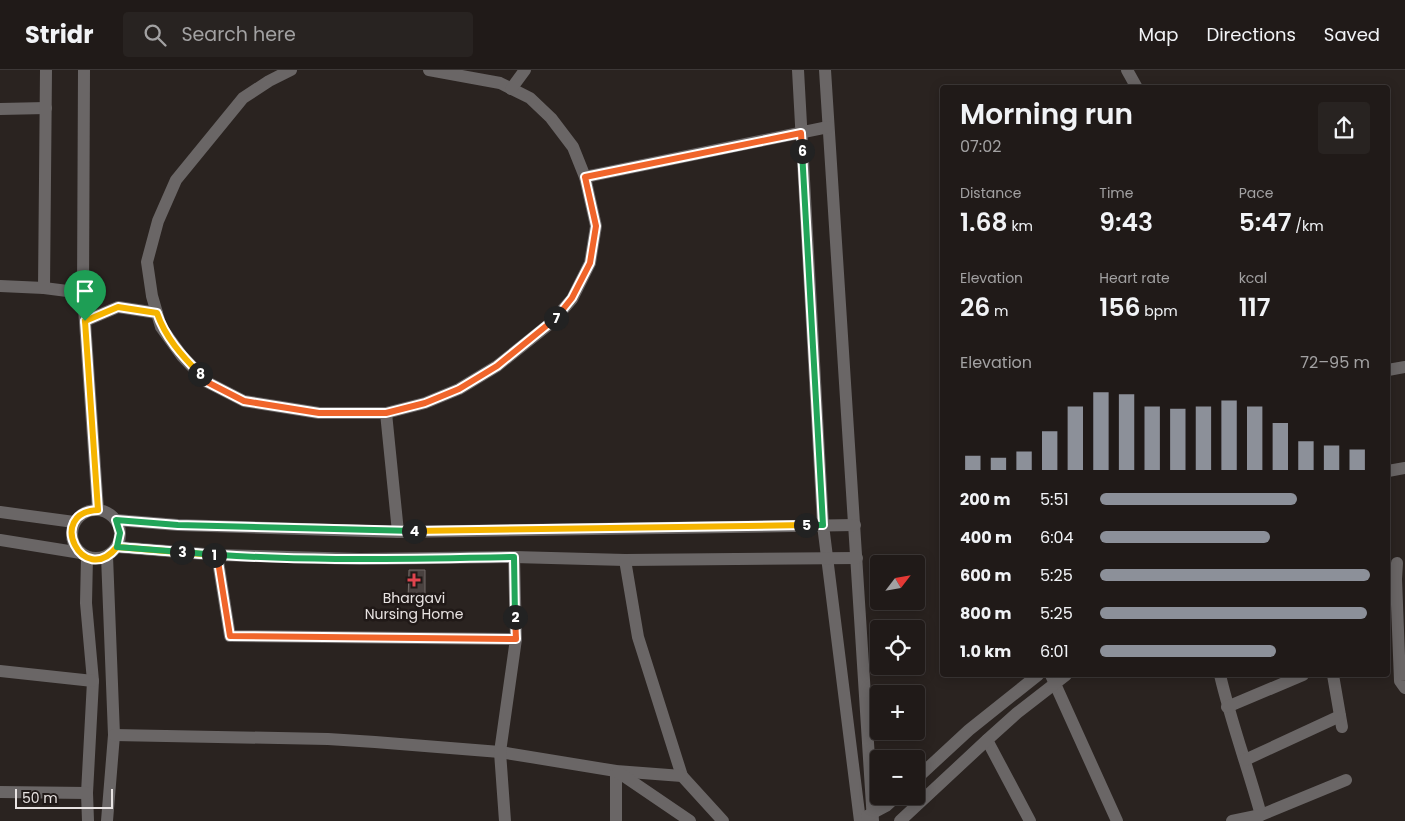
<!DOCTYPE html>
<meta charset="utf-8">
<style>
body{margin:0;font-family:Poppins,sans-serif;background:#282321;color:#f1f3f6;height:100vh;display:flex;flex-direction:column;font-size:19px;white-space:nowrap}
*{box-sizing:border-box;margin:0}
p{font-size:16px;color:#a2a1a2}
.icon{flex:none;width:28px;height:28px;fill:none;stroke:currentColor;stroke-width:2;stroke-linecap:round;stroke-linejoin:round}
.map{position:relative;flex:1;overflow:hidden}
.panel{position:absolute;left:940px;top:15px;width:450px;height:592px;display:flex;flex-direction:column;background:#201a18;border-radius:5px;box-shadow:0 2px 12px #0003,0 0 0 1px #3d3837}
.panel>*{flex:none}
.needle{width:32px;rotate:59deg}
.buttons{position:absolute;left:870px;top:485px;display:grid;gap:10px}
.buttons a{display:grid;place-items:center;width:55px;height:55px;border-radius:5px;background:#201a18;box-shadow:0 2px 12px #0003,0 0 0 1px #3d3837;font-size:25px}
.scale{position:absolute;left:15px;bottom:12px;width:98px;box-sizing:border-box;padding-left:5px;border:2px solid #e8e3e2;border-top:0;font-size:14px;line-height:18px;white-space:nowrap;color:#e8e3e2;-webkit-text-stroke:4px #201917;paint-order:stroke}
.pin{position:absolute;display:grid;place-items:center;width:42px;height:42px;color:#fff;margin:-51px -21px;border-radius:50% 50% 50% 0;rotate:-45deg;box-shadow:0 0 5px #0007}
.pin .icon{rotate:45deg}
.km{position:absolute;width:25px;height:25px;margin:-12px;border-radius:50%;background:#222;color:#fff;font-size:14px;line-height:25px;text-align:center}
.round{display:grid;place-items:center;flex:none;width:52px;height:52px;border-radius:5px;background:#282321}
.summary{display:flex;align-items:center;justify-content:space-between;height:85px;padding:0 20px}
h1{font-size:28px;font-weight:600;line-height:38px}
.figures{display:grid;grid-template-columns:repeat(3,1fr);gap:8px;height:85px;padding:5px 20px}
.figures div{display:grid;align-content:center}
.figures b{font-size:25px;font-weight:600}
.figures small{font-size:14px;font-weight:400}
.figures p{font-size:14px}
.chart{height:140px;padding:10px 20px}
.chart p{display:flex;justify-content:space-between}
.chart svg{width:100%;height:90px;margin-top:5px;stroke:#8c9099;stroke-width:6}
ul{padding:0 20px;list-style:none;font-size:16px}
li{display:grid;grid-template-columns:80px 60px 1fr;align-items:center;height:38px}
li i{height:12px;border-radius:6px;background:#8c9099}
header{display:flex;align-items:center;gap:30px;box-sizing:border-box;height:70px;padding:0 25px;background:#201a18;border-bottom:1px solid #3d3837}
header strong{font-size:24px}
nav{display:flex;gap:28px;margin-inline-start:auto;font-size:18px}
.search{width:350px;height:45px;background:#282321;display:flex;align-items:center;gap:12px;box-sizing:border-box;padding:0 18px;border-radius:5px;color:#a2a1a2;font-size:19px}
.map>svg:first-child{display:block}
.building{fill:#49413f;stroke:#716966}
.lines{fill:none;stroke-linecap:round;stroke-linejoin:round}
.minor{stroke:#6a6666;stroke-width:12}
.split-1-casing{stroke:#fff;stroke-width:10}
.split-2-casing{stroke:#fff;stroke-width:10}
.split-3-casing{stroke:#fff;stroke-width:10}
.split-4-casing{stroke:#fff;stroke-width:10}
.split-5-casing{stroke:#fff;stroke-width:10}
.split-6-casing{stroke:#fff;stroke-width:10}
.split-7-casing{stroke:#fff;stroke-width:10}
.split-8-casing{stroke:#fff;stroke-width:10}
.split-9-casing{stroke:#fff;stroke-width:10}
.split-1{stroke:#f5b400;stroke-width:6}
.split-2{stroke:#f0652b;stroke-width:6}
.split-3{stroke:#22a559;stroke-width:6}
.split-4{stroke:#22a559;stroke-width:6}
.split-5{stroke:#f5b400;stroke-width:6}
.split-6{stroke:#22a559;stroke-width:6}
.split-7{stroke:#f0652b;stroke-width:6}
.split-8{stroke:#f0652b;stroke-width:6}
.split-9{stroke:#f5b400;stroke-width:6}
.health-dot{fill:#e0444e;stroke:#201917;stroke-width:2}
.labels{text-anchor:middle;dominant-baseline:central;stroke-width:5;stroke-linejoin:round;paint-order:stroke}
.poi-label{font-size:14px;fill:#e8e3e2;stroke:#201917}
</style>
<header>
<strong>Stridr</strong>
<div class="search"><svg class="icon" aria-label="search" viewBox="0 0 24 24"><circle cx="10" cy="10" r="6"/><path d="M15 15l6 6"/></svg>Search here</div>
<nav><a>Map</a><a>Directions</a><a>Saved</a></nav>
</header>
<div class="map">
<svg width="1405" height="751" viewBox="0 0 1405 751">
<rect width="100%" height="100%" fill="#2a2320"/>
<!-- building -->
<polygon class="building" points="409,500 425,500 425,530 408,530"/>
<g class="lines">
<!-- minor -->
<g class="minor">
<polyline points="84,0 83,223 98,440"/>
<polyline points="291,0 269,11 243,28 176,110 158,151 147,192 152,226 161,257 182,286 207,312 244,331 319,343 386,343 425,333 459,319 497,296 552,252 572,229 590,193 596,156 585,107 573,77 551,48 530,28 500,13 429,0"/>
<polyline points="798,0 823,455 860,751"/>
<polyline points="825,0 873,751"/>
<polyline points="1127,0 1137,18"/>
<polyline points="511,19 525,0"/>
<polyline points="0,39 46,38"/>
<polyline points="585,107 828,57"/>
<polyline points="0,216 44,218 83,223"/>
<polyline points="44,218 46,0"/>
<polyline points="85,251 118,237 157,243"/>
<polyline points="1388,300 1405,297"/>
<polyline points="386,343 398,462"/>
<polyline points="1388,401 1405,398"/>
<circle cx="96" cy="464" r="24"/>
<polyline points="0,442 74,452"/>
<polyline points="116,450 178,455 398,462 855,455"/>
<polyline points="0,470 81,483"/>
<polyline points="117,477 217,485 360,489 514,487 625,490 857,488"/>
<polyline points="217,485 230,566 516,569"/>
<polyline points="107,486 114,665 107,751"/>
<polyline points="87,487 86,533 93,611 87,723 88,751"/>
<polyline points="625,490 638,567 682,706 723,751"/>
<polyline points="1397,493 1396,509 1400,611 1405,618"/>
<polyline points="0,601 93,611"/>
<polyline points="1051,605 1117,751"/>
<path d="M1220,605C1231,652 1248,698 1261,745"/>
<polyline points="1333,605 1342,657"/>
<polyline points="1227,637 1303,605"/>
<polyline points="114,665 328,669 375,672 500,682 616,701 682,706"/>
<polyline points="987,670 1030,751"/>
<polyline points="1245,690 1340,646"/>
<polyline points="616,701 616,751"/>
<polyline points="618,702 690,751"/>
<polyline points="916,709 969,660 1038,605"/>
<polyline points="0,722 87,723"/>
<polyline points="867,746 886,736 897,726"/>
<polyline points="505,751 500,682 516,569 514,487"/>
<polyline points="900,751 987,670 1017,643 1066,605"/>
<polyline points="1232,751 1261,745 1346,710"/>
</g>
</g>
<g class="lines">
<defs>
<path id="split-1" d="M85,251L98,440C45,442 83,519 117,477L214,485"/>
<polyline id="split-2" points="214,485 217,485 230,566 516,569 515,547"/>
<path id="split-3" d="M182,482C292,492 403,489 514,487L515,547"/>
<polyline id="split-4" points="182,482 117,477 120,463 116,450 178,455 414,461"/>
<polyline id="split-5" points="414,461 806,455"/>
<polyline id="split-6" points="802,81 823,455 806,455"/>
<polyline id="split-7" points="556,248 572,228 590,193 596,156 585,107 801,63 802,81"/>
<polyline id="split-8" points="200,304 207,312 244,331 319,343 386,343 425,333 459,319 497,296 556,248"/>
<path id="split-9" d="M85,251L118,237L157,243C165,267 182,286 200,304"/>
</defs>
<!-- split-1 casing -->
<use href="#split-1" class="split-1-casing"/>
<!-- split-2 casing -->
<use href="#split-2" class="split-2-casing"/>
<!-- split-3 casing -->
<use href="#split-3" class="split-3-casing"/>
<!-- split-4 casing -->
<use href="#split-4" class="split-4-casing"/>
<!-- split-5 casing -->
<use href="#split-5" class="split-5-casing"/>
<!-- split-6 casing -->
<use href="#split-6" class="split-6-casing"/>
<!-- split-7 casing -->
<use href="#split-7" class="split-7-casing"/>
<!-- split-8 casing -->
<use href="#split-8" class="split-8-casing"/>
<!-- split-9 casing -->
<use href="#split-9" class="split-9-casing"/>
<!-- split-1 -->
<use href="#split-1" class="split-1"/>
<!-- split-2 -->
<use href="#split-2" class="split-2"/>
<!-- split-3 -->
<use href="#split-3" class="split-3"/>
<!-- split-4 -->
<use href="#split-4" class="split-4"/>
<!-- split-5 -->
<use href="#split-5" class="split-5"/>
<!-- split-6 -->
<use href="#split-6" class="split-6"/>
<!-- split-7 -->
<use href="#split-7" class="split-7"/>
<!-- split-8 -->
<use href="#split-8" class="split-8"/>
<!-- split-9 -->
<use href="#split-9" class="split-9"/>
</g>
<!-- markers -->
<path class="health-dot" d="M411.5 502.5h5v5h5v5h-5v5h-5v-5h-5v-5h5z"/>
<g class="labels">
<!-- poi labels -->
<g class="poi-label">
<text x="414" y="528">Bhargavi<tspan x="414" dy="16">Nursing Home</tspan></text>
</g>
</g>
</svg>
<div class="buttons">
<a><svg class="needle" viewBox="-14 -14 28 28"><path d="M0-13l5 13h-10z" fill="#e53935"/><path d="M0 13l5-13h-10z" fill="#a2a1a2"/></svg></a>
<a><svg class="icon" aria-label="locate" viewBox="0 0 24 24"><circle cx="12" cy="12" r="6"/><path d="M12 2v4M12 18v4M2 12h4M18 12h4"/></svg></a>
<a>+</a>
<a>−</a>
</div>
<div class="scale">50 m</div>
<div class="pin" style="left:85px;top:251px;background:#1e9e55"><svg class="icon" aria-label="arrive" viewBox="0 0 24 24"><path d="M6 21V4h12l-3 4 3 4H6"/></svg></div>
<b class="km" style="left:214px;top:485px">1</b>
<b class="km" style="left:515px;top:547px">2</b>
<b class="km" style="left:182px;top:482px">3</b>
<b class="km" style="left:414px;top:461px">4</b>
<b class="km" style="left:806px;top:455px">5</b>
<b class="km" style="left:802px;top:81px">6</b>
<b class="km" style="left:556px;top:248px">7</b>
<b class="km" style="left:200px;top:304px">8</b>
<section class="panel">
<div class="summary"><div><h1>Morning run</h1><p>07:02</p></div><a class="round"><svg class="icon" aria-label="share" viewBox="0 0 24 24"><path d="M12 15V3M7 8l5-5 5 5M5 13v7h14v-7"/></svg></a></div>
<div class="figures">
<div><p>Distance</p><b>1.68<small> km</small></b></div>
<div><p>Time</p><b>9:43</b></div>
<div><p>Pace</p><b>5:47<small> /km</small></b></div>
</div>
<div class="figures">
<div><p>Elevation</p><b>26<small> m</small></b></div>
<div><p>Heart rate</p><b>156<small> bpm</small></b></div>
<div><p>kcal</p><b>117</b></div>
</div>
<div class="chart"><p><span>Elevation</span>72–95 m</p>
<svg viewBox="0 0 160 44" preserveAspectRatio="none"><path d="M5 44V37M15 44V38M25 44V35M35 44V25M45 44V13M55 44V6M65 44V7M75 44V13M85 44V14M95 44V13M105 44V10M115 44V13M125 44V21M135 44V30M145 44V32M155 44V34"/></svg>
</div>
<ul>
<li><b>200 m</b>5:51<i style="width:73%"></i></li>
<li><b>400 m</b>6:04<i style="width:63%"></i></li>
<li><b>600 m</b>5:25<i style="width:100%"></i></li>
<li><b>800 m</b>5:25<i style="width:99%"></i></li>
<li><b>1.0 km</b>6:01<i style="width:65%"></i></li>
</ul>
</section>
</div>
